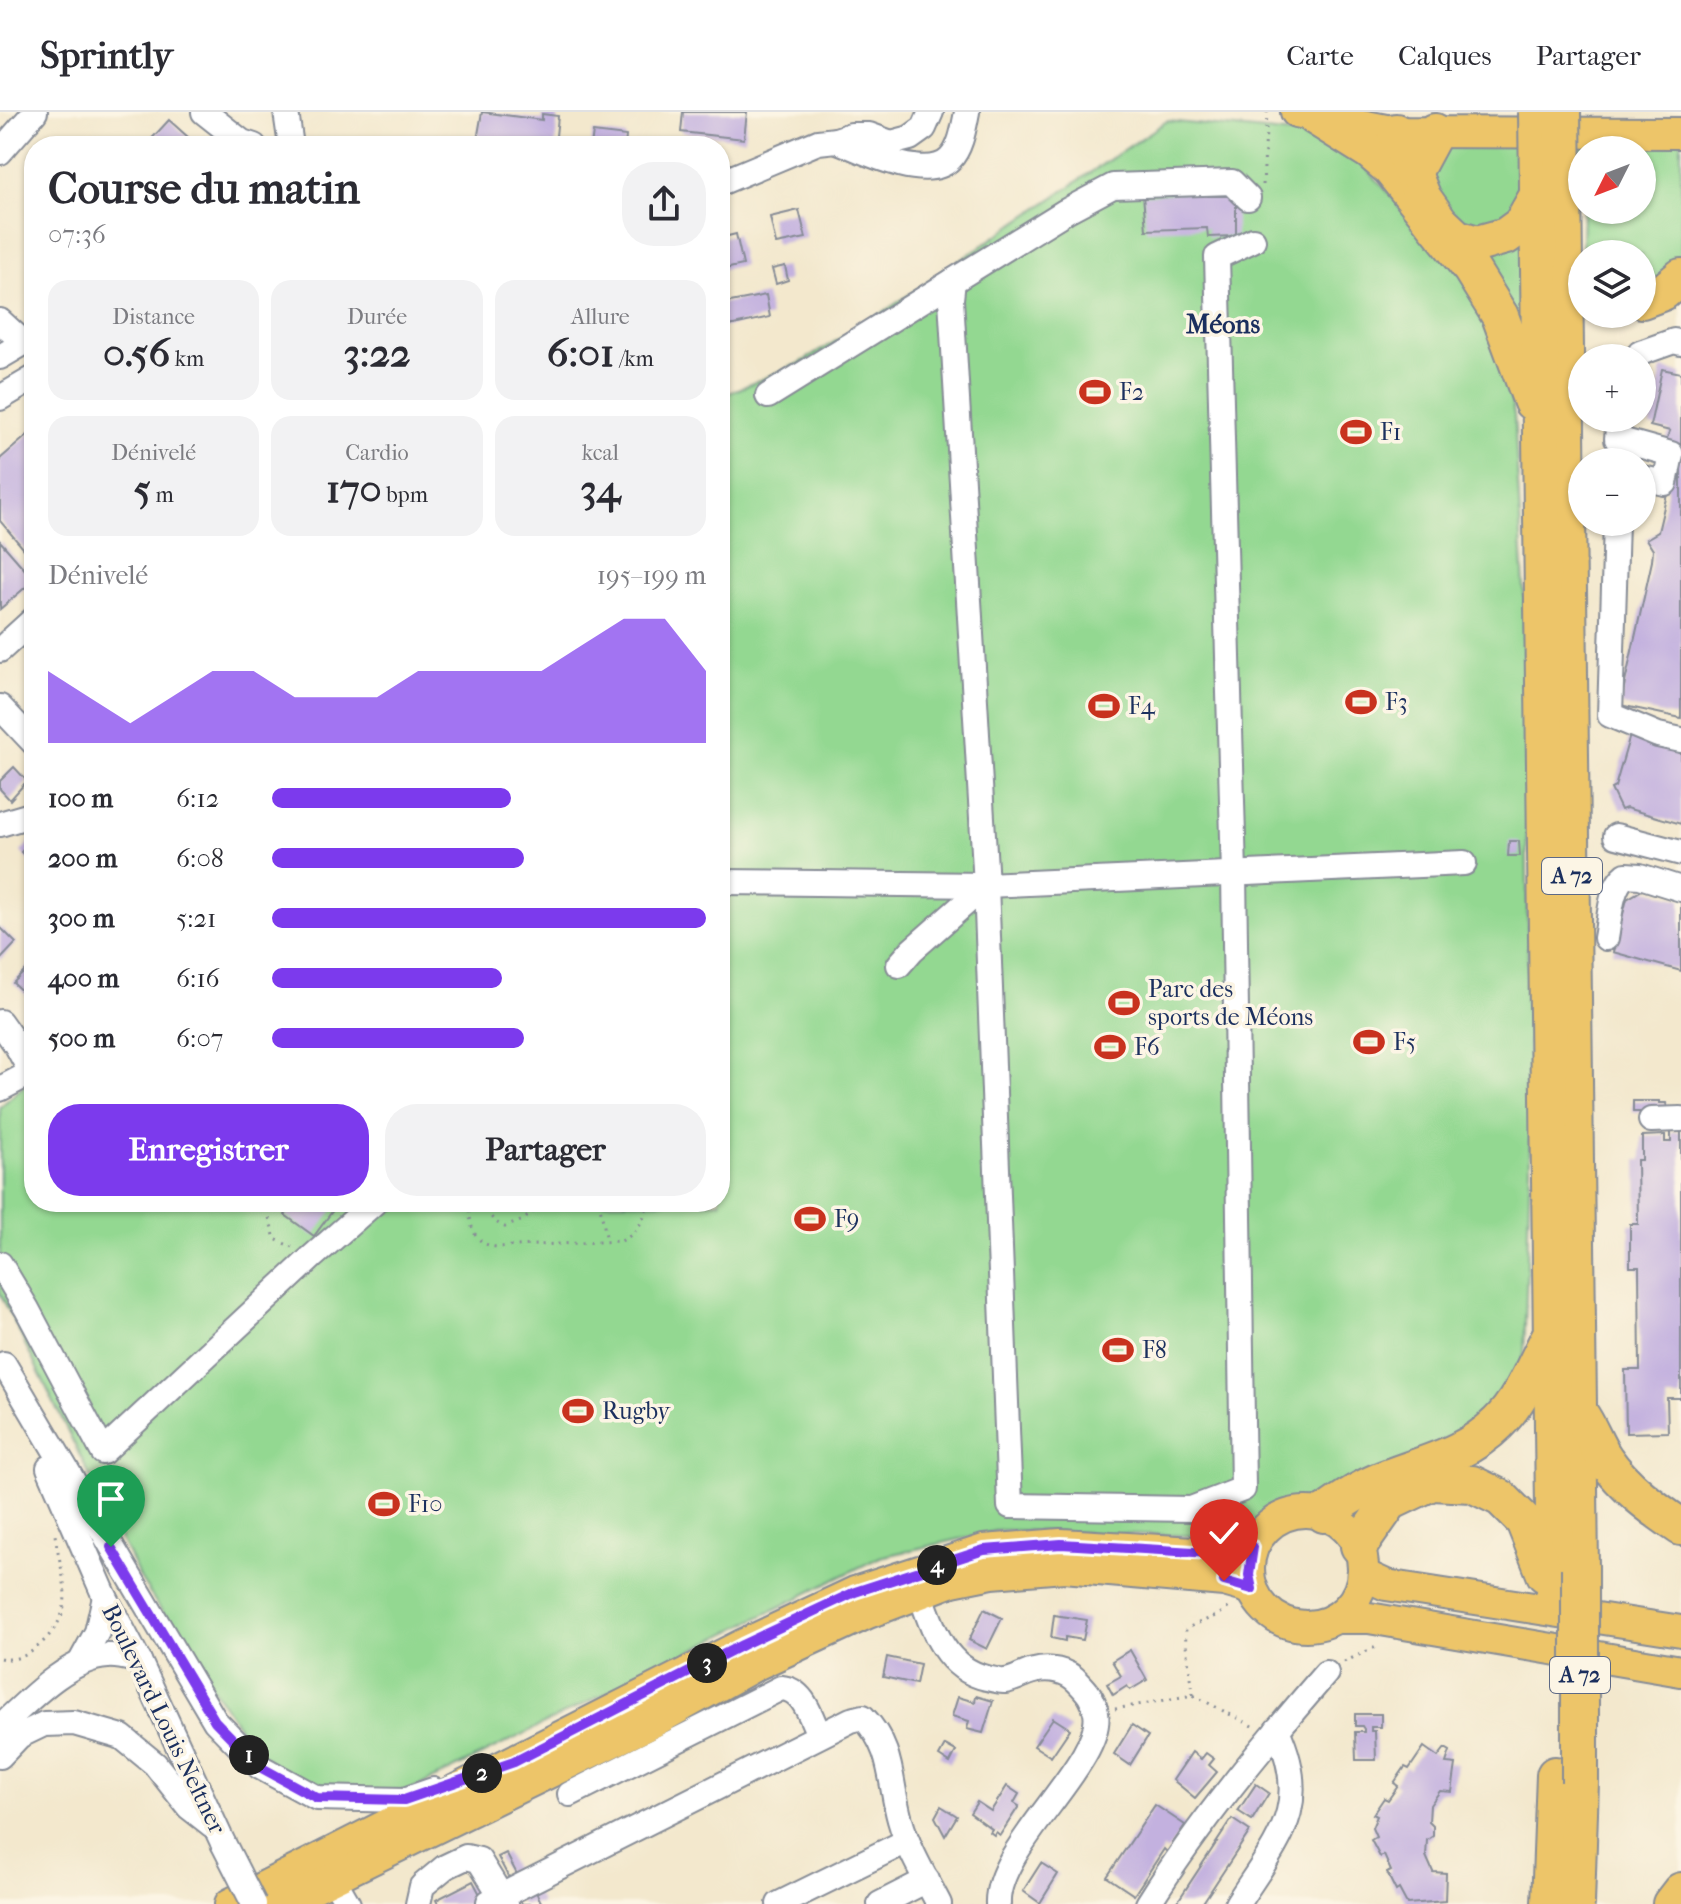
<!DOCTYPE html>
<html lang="fr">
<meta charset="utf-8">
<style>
body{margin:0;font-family:"IM FELL French Canon",serif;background:#f2f2f3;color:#2b2b33;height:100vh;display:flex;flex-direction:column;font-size:30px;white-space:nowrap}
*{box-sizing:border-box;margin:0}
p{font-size:26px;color:#7c7c81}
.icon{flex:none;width:44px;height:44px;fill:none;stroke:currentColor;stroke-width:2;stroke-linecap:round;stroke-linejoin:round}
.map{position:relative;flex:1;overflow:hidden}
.sheet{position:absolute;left:24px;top:24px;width:706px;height:1076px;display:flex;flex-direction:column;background:#fff;border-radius:32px;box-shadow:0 2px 6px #0004}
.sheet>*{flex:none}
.needle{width:52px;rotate:228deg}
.tools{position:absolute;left:1568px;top:24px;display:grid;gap:16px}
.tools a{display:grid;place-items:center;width:88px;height:88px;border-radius:50%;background:#fff;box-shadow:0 2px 6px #0004;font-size:40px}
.pin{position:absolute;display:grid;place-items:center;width:68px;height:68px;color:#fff;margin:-82px -34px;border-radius:50% 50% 50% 0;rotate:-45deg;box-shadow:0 0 8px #0007}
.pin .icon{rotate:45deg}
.km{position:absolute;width:40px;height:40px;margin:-20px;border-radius:50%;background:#222;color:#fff;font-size:22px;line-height:40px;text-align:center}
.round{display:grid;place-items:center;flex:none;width:84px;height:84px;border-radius:32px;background:#f2f2f3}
.headline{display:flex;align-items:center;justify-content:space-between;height:136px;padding:0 24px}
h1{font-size:44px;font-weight:700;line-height:60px}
.figures{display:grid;grid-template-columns:repeat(3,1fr);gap:12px;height:136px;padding:8px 24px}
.figures div{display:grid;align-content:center;border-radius:20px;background:#f2f2f3;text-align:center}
.figures b{font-size:40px;font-weight:700}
.figures small{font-size:22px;font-weight:400}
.figures p{font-size:22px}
.chart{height:224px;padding:16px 24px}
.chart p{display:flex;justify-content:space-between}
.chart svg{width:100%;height:144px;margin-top:8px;fill:#7c3aed;opacity:.7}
.cta{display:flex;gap:16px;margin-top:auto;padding:16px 24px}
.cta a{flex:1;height:92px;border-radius:32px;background:#7c3aed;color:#fff;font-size:32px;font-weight:700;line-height:92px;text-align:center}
.cta a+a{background:#f2f2f3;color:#2b2b33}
ul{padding:0 24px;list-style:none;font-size:26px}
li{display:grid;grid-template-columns:128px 96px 1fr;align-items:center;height:60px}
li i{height:20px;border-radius:10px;background:#7c3aed}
header{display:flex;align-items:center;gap:48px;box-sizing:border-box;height:112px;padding:0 40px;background:#fff;border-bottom:2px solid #e1e1e2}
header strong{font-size:38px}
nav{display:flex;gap:44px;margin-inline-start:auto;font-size:28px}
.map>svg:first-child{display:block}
.green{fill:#93d891;stroke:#578478;stroke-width:2}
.building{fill:#c3b1df}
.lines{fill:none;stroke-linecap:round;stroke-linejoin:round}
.minor-casing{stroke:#878c96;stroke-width:28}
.major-casing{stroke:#878c96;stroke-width:34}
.highway-casing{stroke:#878c96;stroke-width:40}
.path{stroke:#878c96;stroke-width:3;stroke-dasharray:2 6;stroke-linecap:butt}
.minor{stroke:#fff;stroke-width:24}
.major{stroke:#edc569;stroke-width:30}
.highway{stroke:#edc569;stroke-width:36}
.minor-bridge-casing{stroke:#878c96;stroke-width:28;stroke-linecap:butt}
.highway-bridge-casing{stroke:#878c96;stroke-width:40;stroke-linecap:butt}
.minor-bridge{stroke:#fff;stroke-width:24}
.highway-bridge{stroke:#edc569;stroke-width:36}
.route-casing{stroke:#fff;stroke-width:16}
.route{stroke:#7c3aed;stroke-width:10}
.labels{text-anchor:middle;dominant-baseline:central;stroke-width:7;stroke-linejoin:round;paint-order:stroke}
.shield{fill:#fcf5e5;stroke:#5e6a86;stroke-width:2}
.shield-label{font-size:22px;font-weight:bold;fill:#1b2f5e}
.poi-label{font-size:24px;fill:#1b2f5e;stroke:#fcf5e5;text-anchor:start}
.street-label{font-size:24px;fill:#1b2f5e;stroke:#fcf5e5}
.neighbourhood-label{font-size:26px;font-weight:bold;fill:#1b2f5e;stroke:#fcf5e5}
</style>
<header>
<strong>Sprintly</strong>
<nav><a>Carte</a><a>Calques</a><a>Partager</a></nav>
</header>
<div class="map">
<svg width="1681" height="1792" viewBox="0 0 1681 1792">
<rect width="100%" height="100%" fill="#fcf5e5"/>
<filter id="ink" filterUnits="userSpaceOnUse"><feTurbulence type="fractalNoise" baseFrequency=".0125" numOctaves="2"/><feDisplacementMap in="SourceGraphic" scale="16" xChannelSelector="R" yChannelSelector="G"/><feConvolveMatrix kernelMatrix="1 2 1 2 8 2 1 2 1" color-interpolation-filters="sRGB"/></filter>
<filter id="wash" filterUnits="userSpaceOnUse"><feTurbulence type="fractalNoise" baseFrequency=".006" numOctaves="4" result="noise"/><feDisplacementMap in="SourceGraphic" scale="32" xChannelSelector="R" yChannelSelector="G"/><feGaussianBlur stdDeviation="1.8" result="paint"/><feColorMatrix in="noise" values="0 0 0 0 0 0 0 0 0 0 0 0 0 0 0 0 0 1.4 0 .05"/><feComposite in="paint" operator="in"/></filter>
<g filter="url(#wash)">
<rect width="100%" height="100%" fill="#f3e8cd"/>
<!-- green -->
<g class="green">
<polygon points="1167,9 1304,23 1359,48 1461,161 1500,236 1514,303 1524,476 1530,1057 1524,1244 1494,1303 1327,1387 1280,1393 1236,1425 1000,1418 880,1445 407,1680 351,1679 305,1668 276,1655 247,1628 141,1468 0,1181 0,995 29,969 34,967 34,1090 720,1090 720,285 800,251 888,197"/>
<polygon points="1681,26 1681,156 1642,180 1642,142 1582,142 1582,136 1583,98 1642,98 1642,38 1582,38 1582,65 1579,27"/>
<polygon points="1515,28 1520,91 1516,104 1461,121 1422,55 1440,33"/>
<polygon points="1521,119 1526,240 1473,137"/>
</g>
<g id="blocks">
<!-- building -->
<g class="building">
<polygon points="482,0 542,8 542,2 558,4 555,34 476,34"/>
<polygon points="683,0 747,0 744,27 681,20"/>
<polygon points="169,8 198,34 145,34"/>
<polygon points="593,20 626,24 625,34 591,34"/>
<polygon points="1208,79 1208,84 1236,84 1236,124 1208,125 1207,116 1146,118 1143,83"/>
<polygon points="799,98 806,126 776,132 770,105"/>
<polygon points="736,122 743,153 720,158 720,126"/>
<polygon points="785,154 788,168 776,172 772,157"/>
<polygon points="766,183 770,205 720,216 720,192"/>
<polygon points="1662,257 1681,261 1681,606 1620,593 1652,449 1653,438 1646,427 1658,420 1667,382 1665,331 1670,319 1650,314"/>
<polygon points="30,321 34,327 34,449 0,409 0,347"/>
<polygon points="0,429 34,468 0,497"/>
<polygon points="1630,623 1681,637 1681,712 1626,696 1621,698 1611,677 1615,675"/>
<polygon points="14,655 27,669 10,688 0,677 0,669"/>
<polygon points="34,725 34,754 21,740"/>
<polygon points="1509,729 1519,729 1520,744 1508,744"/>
<polygon points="1644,777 1681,787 1681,859 1613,840 1627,787"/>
<polygon points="0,815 16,831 0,848"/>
<polygon points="34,850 34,881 29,886 13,871"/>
<polygon points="1633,989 1659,989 1659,991 1666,991 1668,1000 1633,1000"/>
<polygon points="1671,1020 1681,1020 1681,1286 1667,1286 1668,1320 1626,1321 1625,1258 1640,1258 1639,1155 1630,1155 1630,1112 1638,1112 1637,1048 1642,1048 1642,1024 1665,1023 1665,1030 1671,1030"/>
<polygon points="295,1090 339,1090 314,1124 285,1103"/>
<polygon points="984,1497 1002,1506 987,1537 969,1528"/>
<polygon points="1054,1503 1087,1508 1083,1528 1065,1525 1065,1529 1051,1526"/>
<polygon points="1130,1538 1147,1568 1130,1578 1127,1574 1113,1583 1107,1572 1121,1564 1112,1549"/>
<polygon points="887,1545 920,1552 916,1572 883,1565"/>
<polygon points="976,1584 993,1589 983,1621 967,1617 969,1609 952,1604 958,1585 975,1590"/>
<polygon points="1355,1602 1381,1602 1381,1615 1371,1615 1371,1619 1375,1619 1376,1648 1356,1648 1355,1620 1364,1620 1364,1617 1362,1614 1355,1614"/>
<polygon points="1053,1606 1070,1617 1051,1645 1034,1634"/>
<polygon points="1132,1613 1148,1624 1130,1653 1114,1642"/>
<polygon points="945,1633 956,1639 950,1651 939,1644"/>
<polygon points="1424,1635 1438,1645 1445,1636 1450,1639 1446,1651 1456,1652 1452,1680 1440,1679 1430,1693 1429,1710 1433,1714 1433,1724 1427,1728 1426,1744 1433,1760 1446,1761 1445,1789 1407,1792 1399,1777 1396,1779 1387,1761 1391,1759 1384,1743 1380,1745 1371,1728 1376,1725 1372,1716 1377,1704 1373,1702 1384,1686 1388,1688 1398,1674 1394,1671 1405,1655 1409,1657"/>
<polygon points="1192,1640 1201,1647 1206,1641 1214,1647 1209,1653 1217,1660 1195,1686 1173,1668"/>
<polygon points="1256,1672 1269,1681 1252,1708 1238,1699"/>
<polygon points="1007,1674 1019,1682 1014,1691 1019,1694 1000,1723 996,1720 994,1723 990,1720 992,1717 970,1701 977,1690 991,1699"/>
<polygon points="1155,1693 1185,1713 1167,1740 1164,1737 1134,1783 1107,1765"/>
<polygon points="941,1694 957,1704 945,1724 935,1705"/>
<polygon points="1232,1707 1250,1719 1202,1792 1176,1792"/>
<polygon points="506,1741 519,1766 511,1770 498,1745"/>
<polygon points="1041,1751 1058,1762 1040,1791 1023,1779"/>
<polygon points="473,1769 485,1792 438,1792 436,1788"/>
<polygon points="535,1778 542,1792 522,1792 519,1786"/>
</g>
</g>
</g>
<g filter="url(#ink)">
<use href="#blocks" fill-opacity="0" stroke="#878c96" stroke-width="2"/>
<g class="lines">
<defs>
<g id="minor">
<polyline points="204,0 242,30 254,34"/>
<polyline points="286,0 291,34"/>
<path d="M836,28C862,39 927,71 950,47C961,36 964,15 967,0"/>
<polyline points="0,40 35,0"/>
<polyline points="720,71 818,30 836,28 851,23 869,23 891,31 910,26 924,16 931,0"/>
<polyline points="0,209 24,231"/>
<polyline points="0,245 34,225"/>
<polyline points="1637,246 1640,241 1674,229 1681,231"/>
<polyline points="768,284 953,169"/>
<polyline points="0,286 34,266"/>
<polyline points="1619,306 1617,327 1671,342 1665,371 1642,366"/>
<polyline points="1616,410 1610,603 1658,623 1681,628"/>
<polyline points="0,538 34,507"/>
<polyline points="0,595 34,631"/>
<polyline points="0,712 34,702"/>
<polyline points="1616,724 1681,741"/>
<polyline points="720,770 986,773 1464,751"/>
<polyline points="986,773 1010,1394 1191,1397 1243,1377 1234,762 1217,145 1253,128"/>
<path d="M1606,826C1610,806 1610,775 1626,763L1640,764L1681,777"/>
<polyline points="899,853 912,838 986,773 951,187 953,169 1066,99 1113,74 1232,70 1248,86"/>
<polyline points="0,910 17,934 31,960"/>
<polyline points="0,977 34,959"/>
<polyline points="1651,1008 1681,1007"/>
<polyline points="0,1152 27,1197 103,1340 312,1145 375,1090"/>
<polyline points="4,1252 215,1609 260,1655 317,1686 404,1688 433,1678"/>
<polyline points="49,1356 105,1485 139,1549 223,1731"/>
<path d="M920,1480C932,1516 945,1557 987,1566C993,1567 1000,1570 1005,1569C1015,1568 1024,1561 1034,1559C1049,1555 1067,1558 1078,1570C1087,1579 1094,1587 1096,1601C1105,1649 995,1735 998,1792"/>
<polyline points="80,1551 97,1520 105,1485"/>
<path d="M0,1615C28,1589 68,1546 108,1544C118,1543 130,1547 139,1549"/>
<polyline points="0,1644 19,1624 44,1612 74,1611 122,1625 155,1652 189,1695 212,1713"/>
<path d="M570,1682L781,1576C804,1577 811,1606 819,1623"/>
<polyline points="333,1766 348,1792"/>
<path d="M489,1790L851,1608L863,1605C894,1637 889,1669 900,1708C908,1737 925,1765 939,1792"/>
<polyline points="418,1792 422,1774 445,1755 466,1745 479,1748 506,1792"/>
<polyline points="779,1792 907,1729"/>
<polyline points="880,1792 927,1768"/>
<path d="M1148,1792C1200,1709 1262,1635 1326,1561"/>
<path d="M1237,1792C1277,1729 1313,1696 1277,1618"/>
</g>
<g id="major">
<polyline points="1296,0 1396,20 1681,21"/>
<circle cx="1306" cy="1457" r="57"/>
<polyline points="1364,1463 1386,1473 1681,1519"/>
<polyline points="1338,1506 1369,1506 1681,1559"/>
<polyline points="230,1792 742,1533 855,1480 984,1438 1061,1432 1227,1442 1253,1435"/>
<polyline points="280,1792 655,1609 758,1552 868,1501 952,1469 992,1461 1064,1455 1224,1469 1252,1477"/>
</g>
<g id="highway">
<polyline points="1314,4 1370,39 1390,56 1471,157 1500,204 1532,290"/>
<polyline points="1396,20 1423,86 1440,110 1457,126 1477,132 1506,124 1521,113 1538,83"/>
<polyline points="1414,59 1435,20"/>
<polyline points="1563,73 1580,1456"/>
<polyline points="1538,75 1555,1481"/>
<polyline points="1642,188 1663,180 1681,165"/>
<path d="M1580,1302C1590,1316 1595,1333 1605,1347C1624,1375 1653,1396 1681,1415"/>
<path d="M1324,1402C1341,1390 1358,1378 1377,1370C1420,1352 1464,1345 1498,1311C1521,1289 1534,1254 1549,1226"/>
<polyline points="1359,1434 1390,1390 1432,1370 1472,1372 1501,1386 1524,1409 1545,1462"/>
<polyline points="1550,1792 1555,1663"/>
<polyline points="1576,1792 1580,1670"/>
<polyline points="1671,1792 1681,1779"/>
</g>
</defs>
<!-- minor casing -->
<use href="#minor" class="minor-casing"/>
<!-- major casing -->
<use href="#major" class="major-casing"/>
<!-- highway casing -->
<use href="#highway" class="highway-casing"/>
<!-- path -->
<g class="path">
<polyline points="1263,73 1267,0"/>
<polyline points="269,1090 268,1102 275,1127 292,1135"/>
<polyline points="428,1090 437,1096 441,1090"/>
<path d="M469,1090C470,1111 471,1131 496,1135L621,1129C638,1121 644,1108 648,1090"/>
<path d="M487,1090C487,1103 493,1110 505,1115L523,1108L546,1090"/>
<polyline points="599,1090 607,1129"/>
<polyline points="1238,1415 1244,1409 1243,1397"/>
<path d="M0,1546C12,1549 25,1545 35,1537C80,1499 63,1474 55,1423"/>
<polyline points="1344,1550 1380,1533"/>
<path d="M1193,1583C1192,1561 1184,1539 1186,1517C1200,1509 1217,1506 1229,1495"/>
<polyline points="1115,1597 1193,1583 1254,1615"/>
</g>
<!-- minor -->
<use href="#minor" class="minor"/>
<!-- major -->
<use href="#major" class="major"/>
<!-- highway -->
<use href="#highway" class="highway"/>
<defs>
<polyline id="minor-bridge" points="223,1731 254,1792"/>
<g id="highway-bridge">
<polyline points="1537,0 1538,75"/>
<polyline points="1562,0 1563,73"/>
<polyline points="1580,1670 1580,1456"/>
</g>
</defs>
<!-- minor-bridge casing -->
<use href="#minor-bridge" class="minor-bridge-casing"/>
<!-- highway-bridge casing -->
<use href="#highway-bridge" class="highway-bridge-casing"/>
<!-- minor-bridge -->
<use href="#minor-bridge" class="minor-bridge"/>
<!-- highway-bridge -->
<use href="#highway-bridge" class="highway-bridge"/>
</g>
</g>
<g class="lines" filter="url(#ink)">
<defs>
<polyline id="route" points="111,1435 215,1609 260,1655 317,1686 404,1688 514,1650 742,1533 855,1480 984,1438 1061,1432 1227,1442 1253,1435 1249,1463 1252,1477 1224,1469"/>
</defs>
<!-- route casing -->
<use href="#route" class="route-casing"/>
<!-- route -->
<use href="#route" class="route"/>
</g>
<!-- icons -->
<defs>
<symbol id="stadium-bare" viewBox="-9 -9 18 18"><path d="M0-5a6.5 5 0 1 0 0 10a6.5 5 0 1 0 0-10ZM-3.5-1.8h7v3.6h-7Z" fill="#c8321e" stroke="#fcf5e5" stroke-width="2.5" paint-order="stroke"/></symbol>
</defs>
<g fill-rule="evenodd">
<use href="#stadium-bare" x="1073" y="258" width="44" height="44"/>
<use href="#stadium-bare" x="1334" y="298" width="44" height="44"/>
<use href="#stadium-bare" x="1339" y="568" width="44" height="44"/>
<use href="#stadium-bare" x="1082" y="572" width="44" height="44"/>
<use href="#stadium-bare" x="1102" y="869" width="44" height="44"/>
<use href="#stadium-bare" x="1347" y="908" width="44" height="44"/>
<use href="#stadium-bare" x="1088" y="913" width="44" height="44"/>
<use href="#stadium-bare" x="788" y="1085" width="44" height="44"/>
<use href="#stadium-bare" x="1096" y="1216" width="44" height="44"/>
<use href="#stadium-bare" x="556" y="1277" width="44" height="44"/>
<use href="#stadium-bare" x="362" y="1370" width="44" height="44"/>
</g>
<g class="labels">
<!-- shield labels -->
<g class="shield">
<rect x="1542" y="746" width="60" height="36" rx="6"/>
<rect x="1550" y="1545" width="60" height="36" rx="6"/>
</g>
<g class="shield-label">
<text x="1572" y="764">A 72</text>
<text x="1580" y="1563">A 72</text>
</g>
<!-- poi labels -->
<g class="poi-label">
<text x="1119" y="280">F2</text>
<text x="1380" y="320">F1</text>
<text x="1385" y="590">F3</text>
<text x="1128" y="594">F4</text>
<text x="1148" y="877">Parc des<tspan x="1148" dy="28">sports de Méons</tspan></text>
<text x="1393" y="930">F5</text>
<text x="1134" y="935">F6</text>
<text x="834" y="1107">F9</text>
<text x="1142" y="1238">F8</text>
<text x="602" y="1299">Rugby</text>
<text x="408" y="1392">F10</text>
</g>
<!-- street labels -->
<g class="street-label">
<text transform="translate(164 1607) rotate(64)">Boulevard Louis Neltner</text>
</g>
<!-- neighbourhood labels -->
<g class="neighbourhood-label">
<text x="1223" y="212">Méons</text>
</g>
</g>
</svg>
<div class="tools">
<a><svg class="needle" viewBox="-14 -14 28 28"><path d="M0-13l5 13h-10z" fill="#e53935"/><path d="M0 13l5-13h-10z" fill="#7c7c81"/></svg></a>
<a><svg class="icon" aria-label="layers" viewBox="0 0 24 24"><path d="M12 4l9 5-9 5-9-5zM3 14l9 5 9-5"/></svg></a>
<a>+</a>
<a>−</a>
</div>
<div class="pin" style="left:111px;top:1435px;background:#1e9e55"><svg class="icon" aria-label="arrive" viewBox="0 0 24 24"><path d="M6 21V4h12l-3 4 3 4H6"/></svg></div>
<div class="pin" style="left:1224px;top:1469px;background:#d93025"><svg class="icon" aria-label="check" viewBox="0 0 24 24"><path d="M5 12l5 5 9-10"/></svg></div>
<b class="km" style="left:249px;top:1643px">1</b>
<b class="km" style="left:482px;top:1661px">2</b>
<b class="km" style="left:707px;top:1551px">3</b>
<b class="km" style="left:937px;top:1453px">4</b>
<section class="sheet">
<div class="headline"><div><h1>Course du matin</h1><p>07:36</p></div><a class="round"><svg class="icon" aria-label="share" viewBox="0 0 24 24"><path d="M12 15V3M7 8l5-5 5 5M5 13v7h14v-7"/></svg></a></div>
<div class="figures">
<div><p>Distance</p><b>0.56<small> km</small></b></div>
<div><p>Durée</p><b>3:22</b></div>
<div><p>Allure</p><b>6:01<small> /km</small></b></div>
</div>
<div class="figures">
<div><p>Dénivelé</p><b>5<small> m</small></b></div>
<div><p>Cardio</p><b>170<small> bpm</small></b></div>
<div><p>kcal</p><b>34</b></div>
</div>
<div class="chart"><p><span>Dénivelé</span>195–199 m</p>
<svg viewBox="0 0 160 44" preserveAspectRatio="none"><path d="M0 44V22L10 30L20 38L30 30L40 22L50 22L60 30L70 30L80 30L90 22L100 22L110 22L120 22L130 14L140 6L150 6L160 22V44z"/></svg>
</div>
<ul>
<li><b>100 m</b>6:12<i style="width:55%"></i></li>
<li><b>200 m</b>6:08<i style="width:58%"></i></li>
<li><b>300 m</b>5:21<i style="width:100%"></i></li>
<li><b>400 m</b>6:16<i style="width:53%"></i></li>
<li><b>500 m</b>6:07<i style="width:58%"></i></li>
</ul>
<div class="cta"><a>Enregistrer</a><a>Partager</a></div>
</section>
</div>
